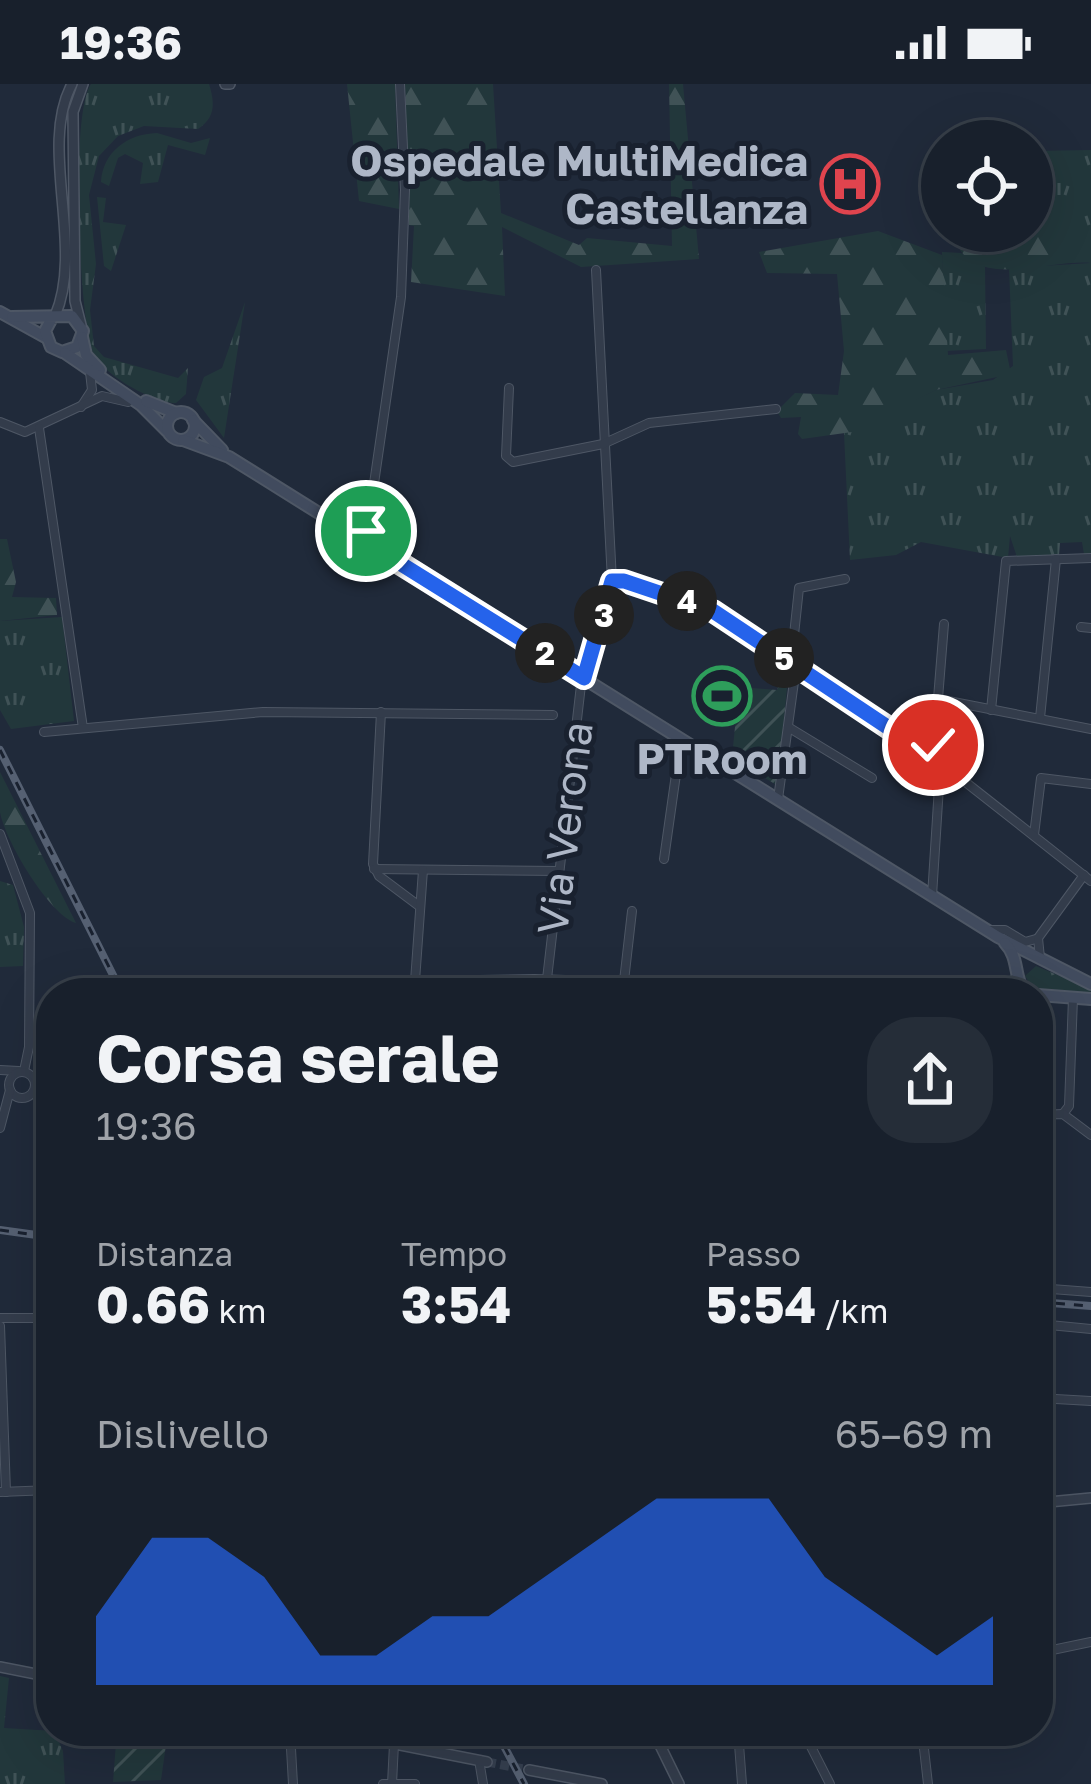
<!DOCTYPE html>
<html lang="it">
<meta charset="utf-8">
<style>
body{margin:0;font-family:"Golos Text",sans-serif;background:#252d38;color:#f1f3f6;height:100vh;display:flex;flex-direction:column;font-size:45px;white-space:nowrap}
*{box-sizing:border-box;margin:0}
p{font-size:39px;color:#9fa3a9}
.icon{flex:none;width:66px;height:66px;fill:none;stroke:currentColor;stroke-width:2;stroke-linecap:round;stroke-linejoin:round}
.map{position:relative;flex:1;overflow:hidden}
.drawer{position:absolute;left:36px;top:894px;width:1017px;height:768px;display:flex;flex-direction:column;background:#18202c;border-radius:48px;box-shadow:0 12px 48px #0002,0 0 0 3px #363e48}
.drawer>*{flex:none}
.tools{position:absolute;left:921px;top:36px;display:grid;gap:24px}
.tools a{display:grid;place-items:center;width:132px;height:132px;border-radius:50%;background:#18202c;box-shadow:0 12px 48px #0002,0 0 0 3px #363e48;font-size:60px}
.pin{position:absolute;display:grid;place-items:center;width:102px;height:102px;color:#fff;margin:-51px;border:6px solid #fff;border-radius:50%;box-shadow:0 3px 12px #0007}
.km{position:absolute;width:60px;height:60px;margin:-30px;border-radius:50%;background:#222;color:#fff;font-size:33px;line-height:60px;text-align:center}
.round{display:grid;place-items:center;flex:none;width:126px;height:126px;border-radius:48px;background:#252d38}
.head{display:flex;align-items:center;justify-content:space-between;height:204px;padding:0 60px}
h1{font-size:66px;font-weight:700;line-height:90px}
.figures{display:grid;grid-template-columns:repeat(3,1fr);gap:18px;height:204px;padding:12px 60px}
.figures div{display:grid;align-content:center}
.figures b{font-size:51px;font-weight:700}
.figures small{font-size:33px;font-weight:400}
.figures p{font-size:33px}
.chart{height:336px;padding:24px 60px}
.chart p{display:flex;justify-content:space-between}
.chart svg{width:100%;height:216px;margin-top:12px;fill:#2563eb;opacity:.7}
.status{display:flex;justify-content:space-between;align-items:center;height:84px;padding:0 60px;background:#18202c;direction:ltr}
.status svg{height:33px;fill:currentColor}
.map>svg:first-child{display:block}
.grass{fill:url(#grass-tufts)}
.forest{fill:url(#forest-firs)}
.garden{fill:url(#garden-furrows)}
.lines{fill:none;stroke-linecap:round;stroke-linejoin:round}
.tertiary-tunnel{stroke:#353f4f;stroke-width:9;stroke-dasharray:9 4.5;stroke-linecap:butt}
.minor-casing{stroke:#4e5765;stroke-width:10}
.tertiary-casing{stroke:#4e5765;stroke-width:12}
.secondary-casing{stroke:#4e5765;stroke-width:14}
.minor{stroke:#333c4b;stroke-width:8}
.tertiary{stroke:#333c4b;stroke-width:9}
.secondary{stroke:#414b5e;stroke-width:10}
.rail-casing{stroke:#556072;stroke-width:8}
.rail{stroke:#19212f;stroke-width:3;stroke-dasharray:9;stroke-linecap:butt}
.route-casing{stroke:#fff;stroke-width:24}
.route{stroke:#2563eb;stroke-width:15}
.labels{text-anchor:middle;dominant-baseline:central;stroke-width:10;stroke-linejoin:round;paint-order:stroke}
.poi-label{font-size:42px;font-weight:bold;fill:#aeb7c7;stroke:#19212f;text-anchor:end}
.street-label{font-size:42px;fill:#aeb7c7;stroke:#19212f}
</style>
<div class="status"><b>19:36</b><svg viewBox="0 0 49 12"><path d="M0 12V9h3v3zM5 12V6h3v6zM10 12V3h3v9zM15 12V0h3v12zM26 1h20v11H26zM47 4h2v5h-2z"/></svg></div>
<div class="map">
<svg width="1091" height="1700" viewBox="0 0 1091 1700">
<defs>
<pattern id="grass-tufts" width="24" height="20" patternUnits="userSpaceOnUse" patternTransform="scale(3)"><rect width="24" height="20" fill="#22373b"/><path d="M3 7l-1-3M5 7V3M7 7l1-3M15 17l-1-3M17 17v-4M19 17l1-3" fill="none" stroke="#405256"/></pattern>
<pattern id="forest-firs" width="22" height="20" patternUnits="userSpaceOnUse" patternTransform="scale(3)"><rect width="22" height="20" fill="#22373b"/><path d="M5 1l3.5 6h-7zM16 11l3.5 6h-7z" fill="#405256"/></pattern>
<pattern id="garden-furrows" width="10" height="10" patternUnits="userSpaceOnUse" patternTransform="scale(3)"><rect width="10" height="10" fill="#22373b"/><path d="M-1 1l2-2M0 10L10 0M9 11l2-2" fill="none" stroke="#405256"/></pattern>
</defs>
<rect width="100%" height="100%" fill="#202a3a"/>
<!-- grass -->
<g class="grass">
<path d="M91,0H209C214,16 217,33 198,45L144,42L118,52L99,72L89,111L96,180L90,226L94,262L104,273L178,294L188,284L186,310L176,319C153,319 99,289 92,266C79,229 70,30 91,0Z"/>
<path d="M157,49L191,59L210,54L205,71L168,61L158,98L140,100L143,79L125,70L118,74L109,102L101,98C103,68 127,50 157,49Z"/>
<polygon points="1091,66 1091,150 994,151 993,147 1032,147 1032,67"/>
<polygon points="97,113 106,114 103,138 126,141 111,187 104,182"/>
<polygon points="942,168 961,169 985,183 986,265 945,267"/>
<polygon points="1091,179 1091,470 1084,470 1082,458 1060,459 1059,471 1017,473 1010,452 1008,474 921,458 896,471 850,476 844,349 936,306 993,296 1013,282 1009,184"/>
<polygon points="245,218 224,354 196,316 204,293 222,284"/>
<polygon points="62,533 74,637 11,645 0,626 0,537"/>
<polygon points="0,797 13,801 24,843 23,882 0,883"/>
<polygon points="1036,882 1091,905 1091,910 1035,907 1025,892"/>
<polygon points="0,1592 9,1594 4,1644 54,1647 63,1667 65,1700 0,1700"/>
</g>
<!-- forest -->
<g class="forest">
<polygon points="347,0 395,0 399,125 359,117"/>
<polygon points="405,0 493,0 501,129 579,161 587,154 672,162 669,0 683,0 699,175 581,183 502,143 505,212 411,198 414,142 409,141"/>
<polygon points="878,147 942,171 948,271 1006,266 1011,290 936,306 852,348 802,355 798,350 801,333 781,334 777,327 795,309 838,311 844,267 837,190 767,189 759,168"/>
<path d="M1091,150V179C1054,175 985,203 960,166C975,142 1062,149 1091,150Z"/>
<polygon points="0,455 7,455 16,498 12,513 56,514 57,531 0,537"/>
<path d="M0,688L76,839C50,832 5,757 0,728C0,716 0,701 0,688Z"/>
</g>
<!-- garden -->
<g class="garden">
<polygon points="779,600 787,603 778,702 732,673 739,603 777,606"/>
<polygon points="117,1647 168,1647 161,1696 113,1698"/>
</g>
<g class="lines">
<!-- tertiary-tunnel -->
<polyline class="tertiary-tunnel" points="487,1678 529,1686"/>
<defs>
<g id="minor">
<polyline points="596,186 612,497"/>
<polyline points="509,304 506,372 513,378 603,360 649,339 776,325"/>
<polyline points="81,323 92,306 90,288"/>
<polyline points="0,338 25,348 102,312 128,318"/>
<polyline points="39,344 83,644"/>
<polyline points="361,455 368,441 401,213 405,106 400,0"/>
<polyline points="1081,543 1091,544"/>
<polyline points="791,579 799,504 845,495"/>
<polyline points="938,615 1091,645"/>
<polyline points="991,626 1006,477 1091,474"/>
<polyline points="381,628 373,780 379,792 419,822"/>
<polyline points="1040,634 1056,475"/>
<polyline points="788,643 872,694"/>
<polyline points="44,648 263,628 553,631"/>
<polyline points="928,670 935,652 944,540"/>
<polyline points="778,715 796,583"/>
<polyline points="0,750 30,829 29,963 24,987"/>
<polyline points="1034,751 1041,694 1091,700"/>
<polyline points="664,775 681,655"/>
<polyline points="374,785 559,787"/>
<polyline points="932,812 940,687"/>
<polyline points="989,846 1005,846 1025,858 1036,855"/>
<polyline points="1040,874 1038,854 1084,791"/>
<polyline points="547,895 581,601 614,496 716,529 940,678 1091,797"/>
<polyline points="415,897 423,786"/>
<polyline points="624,897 632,827"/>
<polyline points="370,909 417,897 534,895 978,909"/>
<polyline points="531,909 534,895"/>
<polyline points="989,909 1018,893"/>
<polyline points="0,986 19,987"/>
<circle cx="22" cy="1001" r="13"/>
<polyline points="34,992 51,1000"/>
<polyline points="1063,1030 1069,1022 1073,914"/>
<polyline points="1038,1031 1063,1030 1091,1051"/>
<polyline points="0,1044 10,1006"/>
<polyline points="1038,1204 1091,1208"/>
<polyline points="0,1234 51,1234"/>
<polyline points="1039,1240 1091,1245"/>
<polyline points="0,1242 6,1408"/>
<polyline points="1038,1314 1091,1317"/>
<polyline points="0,1408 51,1406"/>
<polyline points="1038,1569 1091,1558"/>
<polyline points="290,1647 293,1700"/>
<polyline points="738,1647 742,1700"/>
<polyline points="803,1647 830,1700"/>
<polyline points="922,1647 928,1700"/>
<polyline points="479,1676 483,1700"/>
<polyline points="383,1700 415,1700"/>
<polyline points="392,1700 394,1660"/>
</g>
<g id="tertiary">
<polyline points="225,0 230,0"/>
<path d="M55,232C85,162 38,64 72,0"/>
<polyline points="81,241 75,217 73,28 83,0"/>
<polyline points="1038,1419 1091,1414"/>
<polyline points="0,1583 51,1593"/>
<polyline points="329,1647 487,1678"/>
<polyline points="653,1647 679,1700"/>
<polyline points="529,1686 602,1700"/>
</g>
<g id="secondary">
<polyline points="0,228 45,253"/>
<polyline points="12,233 72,232 83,247 77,263 62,268 51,263 45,247 52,234"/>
<polyline points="82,253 86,271 100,286"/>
<polyline points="65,269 141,321 167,347"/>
<polyline points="146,317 176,329"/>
<circle cx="181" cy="342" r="14"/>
<polyline points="193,336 222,366"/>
<polyline points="183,356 229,373 998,853 1091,900"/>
<path d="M1005,859C1021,875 1012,898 1028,909"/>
<polyline points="1038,911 1091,915"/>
</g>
</defs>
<!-- minor casing -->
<use href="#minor" class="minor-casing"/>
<!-- tertiary casing -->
<use href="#tertiary" class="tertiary-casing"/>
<!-- secondary casing -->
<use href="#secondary" class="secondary-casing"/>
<!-- minor -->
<use href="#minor" class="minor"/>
<!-- tertiary -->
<use href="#tertiary" class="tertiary"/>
<!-- secondary -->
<use href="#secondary" class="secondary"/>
<defs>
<g id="rail">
<polyline points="0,666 122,909"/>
<polyline points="0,1146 51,1153"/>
<polyline points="1038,1218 1091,1222"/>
<polyline points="496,1647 524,1700"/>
</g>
</defs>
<!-- rail casing -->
<use href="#rail" class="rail-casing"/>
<!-- rail -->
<use href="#rail" class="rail"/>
</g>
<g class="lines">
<defs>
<polyline id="route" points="366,447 361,455 584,594 612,497 624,497 713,527 928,670 933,661"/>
</defs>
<!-- route casing -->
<use href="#route" class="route-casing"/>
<!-- route -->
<use href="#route" class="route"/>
</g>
<!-- icons -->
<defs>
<symbol id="hospital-ring" viewBox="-11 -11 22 22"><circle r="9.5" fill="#19212f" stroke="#e0444e" stroke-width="1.5"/><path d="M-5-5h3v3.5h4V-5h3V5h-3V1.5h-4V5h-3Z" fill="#e0444e"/></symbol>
<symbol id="stadium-ring" viewBox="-11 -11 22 22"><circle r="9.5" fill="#19212f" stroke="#2e9e5b" stroke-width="1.5"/><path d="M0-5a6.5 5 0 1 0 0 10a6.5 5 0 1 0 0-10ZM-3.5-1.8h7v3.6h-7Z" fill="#2e9e5b"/></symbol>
</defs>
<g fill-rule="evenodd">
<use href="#hospital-ring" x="817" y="67" width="66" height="66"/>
<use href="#stadium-ring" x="689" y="579" width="66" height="66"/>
</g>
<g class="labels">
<!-- poi labels -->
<g class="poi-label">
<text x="808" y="76">Ospedale MultiMedica<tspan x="808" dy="48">Castellanza</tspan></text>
<text x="722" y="674" text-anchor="middle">PTRoom</text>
</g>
<!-- street labels -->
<g class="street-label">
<text transform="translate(564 744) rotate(-83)">Via Verona</text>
</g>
</g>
</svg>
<div class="tools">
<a><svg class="icon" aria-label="locate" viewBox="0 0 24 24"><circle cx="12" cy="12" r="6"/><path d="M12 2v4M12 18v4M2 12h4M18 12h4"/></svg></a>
</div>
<div class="pin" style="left:366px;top:447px;background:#1e9e55"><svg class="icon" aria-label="arrive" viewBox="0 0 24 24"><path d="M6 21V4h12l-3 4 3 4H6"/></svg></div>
<div class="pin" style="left:933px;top:661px;background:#d93025"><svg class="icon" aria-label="check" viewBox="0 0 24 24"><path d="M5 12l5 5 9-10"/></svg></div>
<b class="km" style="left:545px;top:569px">2</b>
<b class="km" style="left:604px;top:531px">3</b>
<b class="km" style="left:687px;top:517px">4</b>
<b class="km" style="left:784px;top:574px">5</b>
<section class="drawer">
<div class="head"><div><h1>Corsa serale</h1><p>19:36</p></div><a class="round"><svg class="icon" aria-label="share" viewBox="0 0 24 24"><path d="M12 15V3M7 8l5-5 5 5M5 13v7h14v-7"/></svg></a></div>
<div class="figures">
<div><p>Distanza</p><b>0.66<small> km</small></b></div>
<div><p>Tempo</p><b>3:54</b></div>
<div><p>Passo</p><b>5:54<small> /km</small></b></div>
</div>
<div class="chart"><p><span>Dislivello</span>65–69 m</p>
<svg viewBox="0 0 160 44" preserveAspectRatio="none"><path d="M0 44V30L10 14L20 14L30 22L40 38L50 38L60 30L70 30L80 22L90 14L100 6L110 6L120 6L130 22L140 30L150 38L160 30V44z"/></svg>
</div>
</section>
</div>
